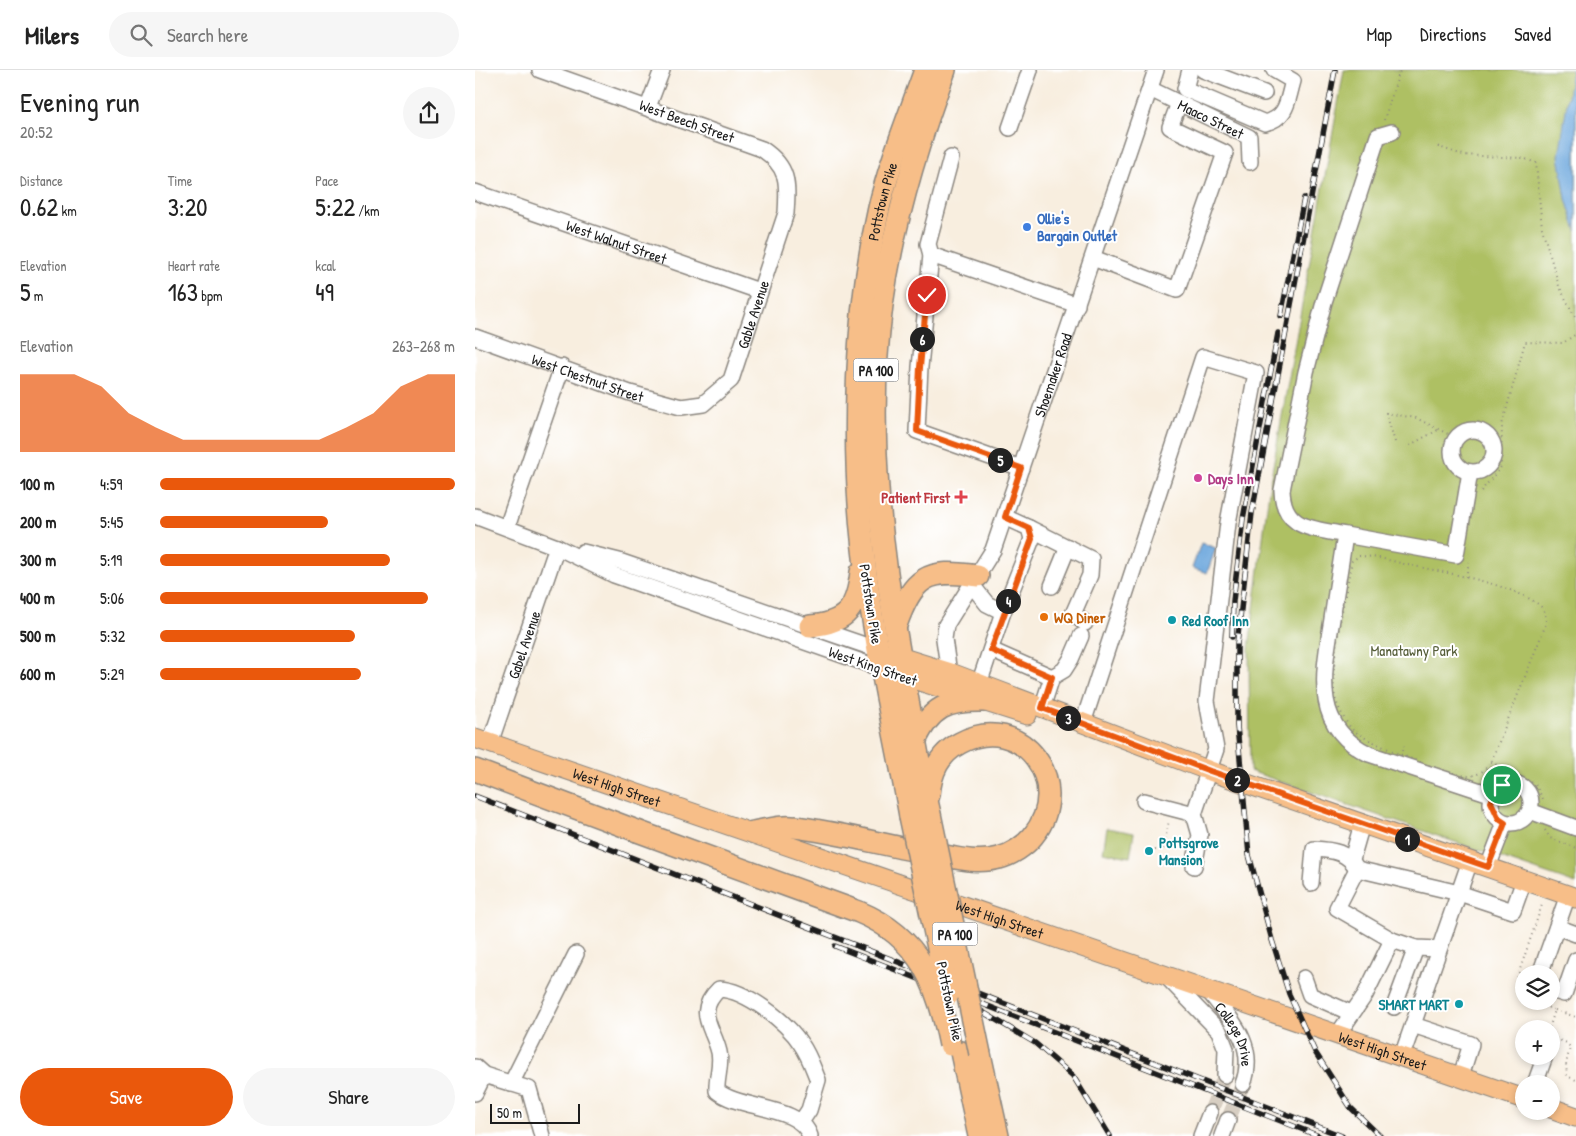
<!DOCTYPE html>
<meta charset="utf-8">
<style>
body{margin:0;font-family:"Patrick Hand",sans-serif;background:#f6f6f6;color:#222;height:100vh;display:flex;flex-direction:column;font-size:19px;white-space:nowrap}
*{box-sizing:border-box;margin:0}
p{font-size:16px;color:#767676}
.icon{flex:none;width:28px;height:28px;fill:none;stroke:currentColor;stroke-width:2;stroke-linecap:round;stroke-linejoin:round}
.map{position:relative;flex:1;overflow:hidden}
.details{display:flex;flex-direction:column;background:#fff;width:475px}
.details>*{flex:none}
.tools{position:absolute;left:1040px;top:895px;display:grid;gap:10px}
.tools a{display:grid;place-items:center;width:45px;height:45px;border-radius:50%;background:#fff;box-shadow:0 2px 8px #0003;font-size:25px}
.scale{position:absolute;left:15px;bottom:12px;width:90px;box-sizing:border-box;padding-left:5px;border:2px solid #1c1c1c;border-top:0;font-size:14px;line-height:18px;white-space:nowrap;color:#1c1c1c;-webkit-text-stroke:4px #fff;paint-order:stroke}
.pin{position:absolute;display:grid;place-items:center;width:42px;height:42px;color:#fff;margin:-21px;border:2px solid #fff;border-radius:50%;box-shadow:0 1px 5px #0007}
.km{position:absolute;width:25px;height:25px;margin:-12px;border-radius:50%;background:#222;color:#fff;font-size:14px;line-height:25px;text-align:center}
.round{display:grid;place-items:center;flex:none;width:52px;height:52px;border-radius:26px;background:#f6f6f6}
.head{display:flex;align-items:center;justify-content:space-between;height:85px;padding:0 20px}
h1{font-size:28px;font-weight:600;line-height:38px}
.stats{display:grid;grid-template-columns:repeat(3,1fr);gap:8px;height:85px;padding:5px 20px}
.stats div{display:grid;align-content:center}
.stats b{font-size:25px;font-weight:600}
.stats small{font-size:14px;font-weight:400}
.stats p{font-size:14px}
.chart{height:140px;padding:10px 20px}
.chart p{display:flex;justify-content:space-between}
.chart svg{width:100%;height:90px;margin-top:5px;fill:#ea580c;opacity:.7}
.button{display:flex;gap:10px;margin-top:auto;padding:10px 20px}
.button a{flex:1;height:58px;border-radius:30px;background:#ea580c;color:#fff;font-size:20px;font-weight:600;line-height:58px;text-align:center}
.button a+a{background:#f6f6f6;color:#222}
ul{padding:0 20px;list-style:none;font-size:16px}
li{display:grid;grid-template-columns:80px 60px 1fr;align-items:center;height:38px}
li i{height:12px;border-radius:6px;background:#ea580c}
header{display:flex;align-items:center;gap:30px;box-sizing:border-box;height:70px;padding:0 25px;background:#fff;border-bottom:1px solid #e0e0e0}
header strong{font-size:24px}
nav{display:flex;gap:28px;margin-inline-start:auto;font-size:18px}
.search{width:350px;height:45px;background:#f6f6f6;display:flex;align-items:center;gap:12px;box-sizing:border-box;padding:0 18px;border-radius:28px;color:#767676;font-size:19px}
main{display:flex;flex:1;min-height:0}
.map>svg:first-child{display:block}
.green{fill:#aec064;stroke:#656e40}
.water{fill:#6da7dd;stroke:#44627c}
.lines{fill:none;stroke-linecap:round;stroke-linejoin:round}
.minor-tunnel{stroke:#d7cec2;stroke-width:15;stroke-dasharray:15 8;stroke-linecap:butt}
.minor-casing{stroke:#8a857e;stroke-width:18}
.major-casing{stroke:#8a857e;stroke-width:21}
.highway-casing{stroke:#8a857e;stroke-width:24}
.path{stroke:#8a857e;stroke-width:2;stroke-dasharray:1 4;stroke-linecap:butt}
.minor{stroke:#fff;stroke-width:15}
.major{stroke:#f7be88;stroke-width:19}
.highway{stroke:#f7be88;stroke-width:21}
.rail-casing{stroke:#1c1c1c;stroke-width:5.5}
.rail{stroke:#fff;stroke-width:4;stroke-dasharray:11;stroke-linecap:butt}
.highway-bridge-casing{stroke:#8a857e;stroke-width:24;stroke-linecap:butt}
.highway-bridge{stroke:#f7be88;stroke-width:21}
.route-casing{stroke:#fff;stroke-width:10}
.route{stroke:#ea580c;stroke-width:6}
.shop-dot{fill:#3f7fe0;stroke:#fff;stroke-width:2}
.hotel-dot{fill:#d1479c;stroke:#fff;stroke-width:2}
.health-dot{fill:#e0444e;stroke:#fff;stroke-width:2}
.food-dot{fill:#e8710a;stroke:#fff;stroke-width:2}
.culture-dot{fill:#0f9aa8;stroke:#fff;stroke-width:2}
.labels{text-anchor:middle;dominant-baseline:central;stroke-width:4;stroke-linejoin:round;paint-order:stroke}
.shield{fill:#fff;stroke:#606060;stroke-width:1}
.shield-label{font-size:14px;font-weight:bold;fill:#1c1c1c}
.street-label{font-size:15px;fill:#1c1c1c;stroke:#fff}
.shop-label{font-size:15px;font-weight:bold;fill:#366cbe;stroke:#fff;text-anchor:start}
.hotel-label{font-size:15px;font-weight:bold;fill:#b23c85;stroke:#fff;text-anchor:start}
.health-label{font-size:15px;font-weight:bold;fill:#be3a42;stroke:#fff;text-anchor:end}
.food-label{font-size:15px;font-weight:bold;fill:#c56008;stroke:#fff;text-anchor:start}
.culture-label{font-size:15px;font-weight:bold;fill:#0d838f;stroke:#fff;text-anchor:start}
.park-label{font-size:15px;fill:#565e39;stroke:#fff}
</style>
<header>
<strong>Milers</strong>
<div class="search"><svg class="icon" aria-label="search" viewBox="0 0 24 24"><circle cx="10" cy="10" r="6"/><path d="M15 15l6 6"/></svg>Search here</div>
<nav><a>Map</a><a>Directions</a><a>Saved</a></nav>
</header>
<main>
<section class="details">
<div class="head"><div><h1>Evening run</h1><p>20:52</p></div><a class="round"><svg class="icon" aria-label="share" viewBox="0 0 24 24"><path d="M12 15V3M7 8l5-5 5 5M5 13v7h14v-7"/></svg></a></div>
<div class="stats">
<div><p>Distance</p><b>0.62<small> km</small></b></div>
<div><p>Time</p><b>3:20</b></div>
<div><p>Pace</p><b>5:22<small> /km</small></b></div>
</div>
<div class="stats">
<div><p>Elevation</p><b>5<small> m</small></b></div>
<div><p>Heart rate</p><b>163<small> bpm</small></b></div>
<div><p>kcal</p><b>49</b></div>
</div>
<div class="chart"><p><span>Elevation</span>263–268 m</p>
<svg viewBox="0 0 160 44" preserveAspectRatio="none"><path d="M0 44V6L10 6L20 6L30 12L40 25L50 32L60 38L70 38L80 38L90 38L100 38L110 38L120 32L130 25L140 12L150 6L160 6V44z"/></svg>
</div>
<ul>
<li><b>100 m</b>4:59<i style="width:100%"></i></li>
<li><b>200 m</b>5:45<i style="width:57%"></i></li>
<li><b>300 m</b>5:19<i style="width:78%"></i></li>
<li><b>400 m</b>5:06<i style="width:91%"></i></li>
<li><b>500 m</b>5:32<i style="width:66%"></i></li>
<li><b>600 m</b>5:29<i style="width:68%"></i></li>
</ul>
<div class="button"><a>Save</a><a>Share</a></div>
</section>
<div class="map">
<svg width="1101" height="1066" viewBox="0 0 1101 1066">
<rect width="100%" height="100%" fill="#fff"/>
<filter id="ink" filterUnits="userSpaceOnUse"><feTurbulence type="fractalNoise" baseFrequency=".02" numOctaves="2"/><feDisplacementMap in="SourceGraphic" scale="10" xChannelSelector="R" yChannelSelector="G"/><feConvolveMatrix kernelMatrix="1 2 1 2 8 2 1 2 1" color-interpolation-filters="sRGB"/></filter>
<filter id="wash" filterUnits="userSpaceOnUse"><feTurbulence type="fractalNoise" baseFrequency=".0096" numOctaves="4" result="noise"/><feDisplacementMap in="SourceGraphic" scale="20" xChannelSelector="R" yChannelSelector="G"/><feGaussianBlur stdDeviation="1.12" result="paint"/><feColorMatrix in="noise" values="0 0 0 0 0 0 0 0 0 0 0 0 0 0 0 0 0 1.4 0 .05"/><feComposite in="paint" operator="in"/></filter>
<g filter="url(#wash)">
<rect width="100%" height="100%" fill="#f8eedf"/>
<!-- green -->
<g class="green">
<polygon points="869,0 1101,0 1101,814 775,701 774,578 795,413"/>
<polygon points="632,758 659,763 655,787 628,782"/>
</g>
<!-- water -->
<g class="water">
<polygon points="1097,0 1101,0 1101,161 1091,129 1084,86"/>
<polygon points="726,473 741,478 732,503 717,498"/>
</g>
</g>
<g filter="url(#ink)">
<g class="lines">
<!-- minor-tunnel -->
<g class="minor-tunnel">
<polyline points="735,1043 750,1005"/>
<polyline points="753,1050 768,1014"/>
</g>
<defs>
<g id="minor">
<path d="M715,0L710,19L790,53C813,47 812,31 818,11L799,0"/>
<polyline points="728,0 789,23"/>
<path id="s1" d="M675,19L774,67L775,92"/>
<polyline points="173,37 187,0"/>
<polyline points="535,58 555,0"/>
<path d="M917,62L903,66L849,232L831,302L807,420C808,460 839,458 870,465C866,493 861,521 857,549C849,600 835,656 894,684L1018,725"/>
<path id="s2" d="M0,122L284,221"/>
<polyline points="456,185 453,174 476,88"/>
<polyline points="618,188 702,220 750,83 695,57 704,33"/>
<path id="s3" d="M0,267L155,323L206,337L228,334L256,310L311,143C313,113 314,97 287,79L65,0"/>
<circle cx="998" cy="381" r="21"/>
<polyline points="546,398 442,361 445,297 456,185 602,235"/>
<polyline points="0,446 82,477 139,505 407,599"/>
<polyline points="32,457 87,297"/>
<polyline points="554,458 616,489 615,505 598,544 610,553"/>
<polyline points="870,465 981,485 995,402"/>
<polyline points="108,482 144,491 404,580"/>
<polyline points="497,515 512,534 528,542"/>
<polyline points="577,516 593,477"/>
<polyline points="516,580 577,607"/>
<path id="s4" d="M474,603L469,569L471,555L518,480L681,0"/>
<polyline points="504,614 528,542 557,469 554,458 530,447"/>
<polyline points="567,638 577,607 589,600 596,589 606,566"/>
<polyline points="608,653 728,287 781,303 753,453 732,631 741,679 719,744 725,765 719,796"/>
<path id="s5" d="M15,673L82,477"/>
<circle cx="1036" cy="733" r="20"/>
<polyline points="669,731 719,744"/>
<polyline points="1055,741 1101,758"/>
<polyline points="877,789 887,754"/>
<polyline points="1013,797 1030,753"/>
<path d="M836,813L839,779C858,780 873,782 882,799"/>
<polyline points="1082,857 1101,864"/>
<polyline points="917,870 941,878 964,879"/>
<polyline points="1065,904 1093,825"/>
<polyline points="690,905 744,961 751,979 750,1005"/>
<polyline points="829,908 835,925 876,943"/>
<path id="s6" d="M732,919C755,949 783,974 768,1014"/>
<polyline points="1076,920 1089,924 1101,890"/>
<polyline points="919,937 941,878"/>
<polyline points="938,955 996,974 986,1006"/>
<polyline points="863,964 890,925 917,870 862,838 882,799 984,823 1038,841 1049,810"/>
<polyline points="927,986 995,791"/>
<polyline points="0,997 9,1005 54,1019 67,1066"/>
<polyline points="36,1014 101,884"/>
<polyline points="1060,1014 1070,986"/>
<polyline points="0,1023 9,1005"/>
<path d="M326,1052L334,1040L343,1010C338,998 334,985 326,974C312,952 271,920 244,919C219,943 238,956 244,982C247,994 241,1008 242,1021C265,1040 325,1035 335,1066"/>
<polyline points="726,1066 735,1043"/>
<polyline points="747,1066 753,1050"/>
</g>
<g id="major">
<polyline points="412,583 476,603 735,701 1101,828"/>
<polyline points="416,602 552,645"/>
<path id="s7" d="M0,668L1049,1029"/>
<polyline points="1076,1038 1101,1047"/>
</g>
<g id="highway">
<path d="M421,555C438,507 452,498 503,506"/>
<path d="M335,556C373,553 382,537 386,502"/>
<path d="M440,671C456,637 472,630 509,631"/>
<polyline points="0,700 162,761"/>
<path d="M455,744C445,701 438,657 430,614C407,489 390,362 407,235C418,155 442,75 470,0"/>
<path id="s8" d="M435,746C419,658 398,569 388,479C376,371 380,244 404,138C414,94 435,43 450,0"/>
<path d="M278,762C291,760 307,755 319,757C365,762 414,777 460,784C481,788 503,794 524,788C536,785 550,776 558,766C600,714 547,640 485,673C464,684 456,702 454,725"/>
<polyline points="486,982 504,1066"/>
<polyline points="505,984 523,1066"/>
</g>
</defs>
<!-- minor casing -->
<use href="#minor" class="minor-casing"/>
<!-- major casing -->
<use href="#major" class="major-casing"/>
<!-- highway casing -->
<use href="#highway" class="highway-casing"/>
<!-- path -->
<g class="path">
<polyline points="909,50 925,0"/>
<polyline points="964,77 961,76 988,85 1048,88 1061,93 1067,158 1084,216 1101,249"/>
<polyline points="920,372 911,343 941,348 981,368"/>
<polyline points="935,375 965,359"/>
<polyline points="1006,421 1026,397 1027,355 1050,272 1088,273 1101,264"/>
<path d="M884,486C900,486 917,491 933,495C969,502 1033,513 1063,534C1070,539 1071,546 1071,554L1016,692C1011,700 1004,705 994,706C974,706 893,673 878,660C870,652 865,641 861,631C852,601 871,524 877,491Z"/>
<polyline points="991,507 994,492"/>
<polyline points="927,681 929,676"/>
<polyline points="1016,692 1060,714 1069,731"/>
<polyline points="1070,760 1075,768 1101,778"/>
<polyline points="680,780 688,781 694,750"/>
<polyline points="1049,929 1041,921 1040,914 1068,832"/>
<polyline points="1054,931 1080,940 1074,959"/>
<polyline points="1080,940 1101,947"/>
<polyline points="1076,967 1092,973 1095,977 1091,994 1092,1006 1101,1010"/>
</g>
<!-- minor -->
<use href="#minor" class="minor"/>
<!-- major -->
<use href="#major" class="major"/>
<!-- highway -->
<use href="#highway" class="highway"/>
<defs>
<g id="rail">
<polyline points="860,0 777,443 762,574 762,656 774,785 797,870 814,924 840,982 876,1038 905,1066"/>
<polyline points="806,246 829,128"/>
<polyline points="757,567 758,531 768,449 803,263"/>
<polyline points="0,726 867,1066"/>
<polyline points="360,876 844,1066"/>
<polyline points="491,932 560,973 598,1006 635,1066"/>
</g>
</defs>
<!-- rail casing -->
<use href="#rail" class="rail-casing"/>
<!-- rail -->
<use href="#rail" class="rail"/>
<defs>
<g id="highway-bridge">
<polyline points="455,744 505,984"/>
<polyline points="435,746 473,925"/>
<path d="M162,761L384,842C445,867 463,915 475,975"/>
</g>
</defs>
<!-- highway-bridge casing -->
<use href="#highway-bridge" class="highway-bridge-casing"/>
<!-- highway-bridge -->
<use href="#highway-bridge" class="highway-bridge"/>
</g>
</g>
<g class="lines" filter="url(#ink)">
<defs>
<polyline id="route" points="452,225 445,297 442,361 546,398 530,447 554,458 557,469 516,580 577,607 567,638 735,701 1013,797 1030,753 1024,749 1016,732 1022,719 1027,715"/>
</defs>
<!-- route casing -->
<use href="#route" class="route-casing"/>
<!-- route -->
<use href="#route" class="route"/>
</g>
<!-- markers -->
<circle class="shop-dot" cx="552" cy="157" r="5"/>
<circle class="hotel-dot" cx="723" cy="408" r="5"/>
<path class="health-dot" d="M483.5 419.5h5v5h5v5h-5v5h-5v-5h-5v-5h5z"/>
<circle class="food-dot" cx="569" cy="547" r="5"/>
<g class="culture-dot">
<circle cx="697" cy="550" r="5"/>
<circle cx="674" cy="781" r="5"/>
<circle cx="984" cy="934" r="5"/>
</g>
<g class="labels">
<!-- shield labels -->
<g class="shield">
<rect x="378.5" y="288.5" width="45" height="23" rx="4"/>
<rect x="457.5" y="852.5" width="45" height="23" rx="4"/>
</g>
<g class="shield-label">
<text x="401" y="300">PA 100</text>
<text x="480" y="864">PA 100</text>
</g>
<!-- street labels -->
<g class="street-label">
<text stroke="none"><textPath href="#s1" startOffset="68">Maaco Street</textPath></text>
<text transform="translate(212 51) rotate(20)">West Beech Street</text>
<text stroke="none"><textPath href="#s8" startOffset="621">Pottstown Pike</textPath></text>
<text stroke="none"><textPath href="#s2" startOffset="150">West Walnut Street</textPath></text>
<text stroke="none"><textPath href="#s3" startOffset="346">Gable Avenue</textPath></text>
<text stroke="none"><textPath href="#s4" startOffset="322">Shoemaker Road</textPath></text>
<text stroke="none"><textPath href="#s3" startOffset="120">West Chestnut Street</textPath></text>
<text transform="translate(396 534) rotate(81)">Pottstown Pike</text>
<text stroke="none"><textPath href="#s5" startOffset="104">Gabel Avenue</textPath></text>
<text transform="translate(398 596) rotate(19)">West King Street</text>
<text stroke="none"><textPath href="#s7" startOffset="150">West High Street</textPath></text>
<text stroke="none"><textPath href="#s7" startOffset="555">West High Street</textPath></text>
<text transform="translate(475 931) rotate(78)">Pottstown Pike</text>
<text stroke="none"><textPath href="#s6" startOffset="54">College Drive</textPath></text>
<text stroke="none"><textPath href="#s7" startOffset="960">West High Street</textPath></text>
</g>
<!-- shop labels -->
<g class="shop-label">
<text x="562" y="148">Ollie's<tspan x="562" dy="17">Bargain Outlet</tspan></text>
</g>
<!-- hotel labels -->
<g class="hotel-label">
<text x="733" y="408">Days Inn</text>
</g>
<!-- health labels -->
<g class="health-label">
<text x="475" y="427">Patient First</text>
</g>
<!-- food labels -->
<g class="food-label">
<text x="579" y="547">WQ Diner</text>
</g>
<!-- culture labels -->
<g class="culture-label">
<text x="707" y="550">Red Roof Inn</text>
<text x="684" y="772">Pottsgrove<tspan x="684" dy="17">Mansion</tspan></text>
<text x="974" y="934" text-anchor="end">SMART MART</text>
</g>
<!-- park labels -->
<g class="park-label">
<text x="939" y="580">Manatawny Park</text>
</g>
</g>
</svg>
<div class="tools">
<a><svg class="icon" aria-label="layers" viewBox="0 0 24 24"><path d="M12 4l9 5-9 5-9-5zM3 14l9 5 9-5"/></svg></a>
<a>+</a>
<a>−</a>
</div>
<div class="scale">50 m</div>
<div class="pin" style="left:1027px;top:715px;background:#1e9e55"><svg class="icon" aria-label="arrive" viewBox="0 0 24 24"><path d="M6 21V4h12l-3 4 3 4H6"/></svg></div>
<div class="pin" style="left:452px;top:225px;background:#d93025"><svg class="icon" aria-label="check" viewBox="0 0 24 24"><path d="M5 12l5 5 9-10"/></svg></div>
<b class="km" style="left:932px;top:769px">1</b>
<b class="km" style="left:762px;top:710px">2</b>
<b class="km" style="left:593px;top:648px">3</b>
<b class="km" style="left:533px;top:531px">4</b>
<b class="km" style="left:525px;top:390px">5</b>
<b class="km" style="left:447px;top:269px">6</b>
</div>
</main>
